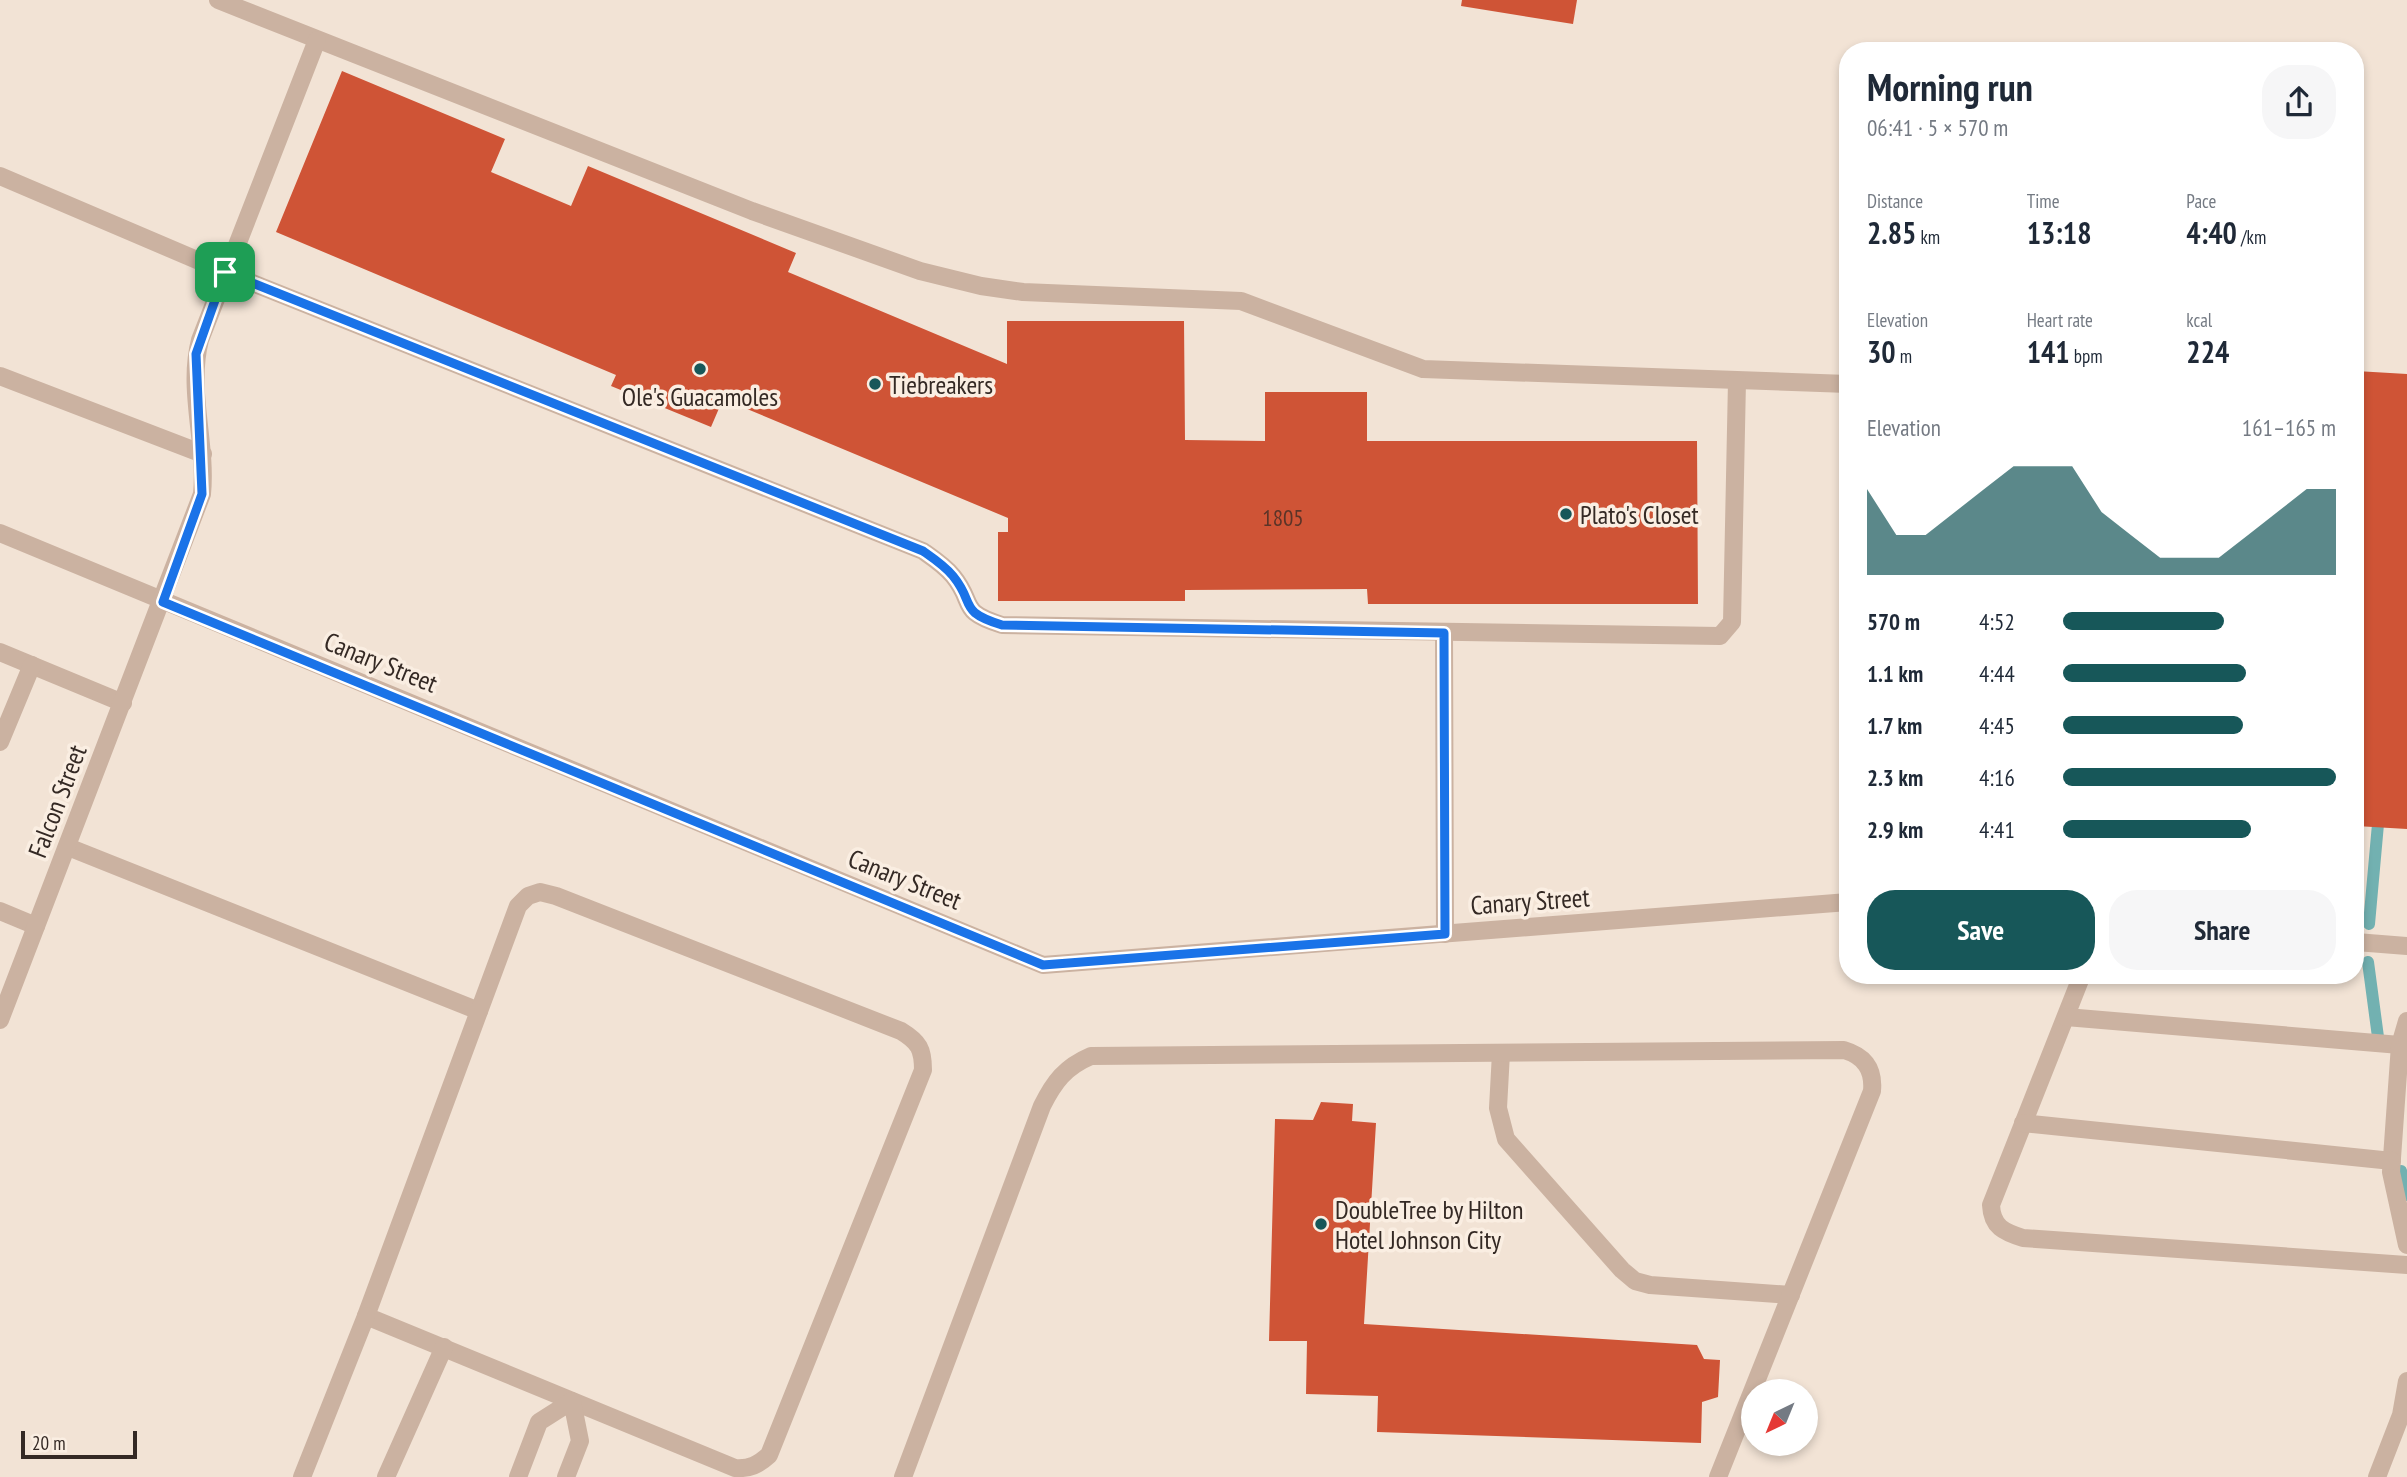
<!DOCTYPE html>
<meta charset="utf-8">
<style>
body{margin:0;font-family:"PT Sans Narrow",sans-serif;background:#f6f6f7;color:#1f2937;height:100vh;display:flex;flex-direction:column;font-size:26px;white-space:nowrap}
*{box-sizing:border-box;margin:0}
p{font-size:23px;color:#747a83}
.icon{flex:none;width:38px;height:38px;fill:none;stroke:currentColor;stroke-width:2;stroke-linecap:round;stroke-linejoin:round}
.map{position:relative;flex:1;overflow:hidden}
.side{position:absolute;left:1839px;top:42px;width:525px;height:942px;display:flex;flex-direction:column;background:#fff;border-radius:28px;box-shadow:0 4px 10px #0003}
.side>*{flex:none}
.needle{width:46px;rotate:223deg}
.tools{position:absolute;left:1741px;top:1379px;display:grid;gap:14px}
.tools a{display:grid;place-items:center;width:77px;height:77px;border-radius:50%;background:#fff;box-shadow:0 4px 10px #0003;font-size:35px}
.scale{position:absolute;left:21px;bottom:18px;width:116px;box-sizing:border-box;padding-left:7px;border:4px solid #342924;border-top:0;font-size:19px;line-height:24px;white-space:nowrap;color:#342924;-webkit-text-stroke:5px #faeee2;paint-order:stroke}
.pin{position:absolute;display:grid;place-items:center;width:60px;height:60px;color:#fff;margin:-30px;border-radius:14px;box-shadow:0 4px 10px #0006}
.round{display:grid;place-items:center;flex:none;width:74px;height:74px;border-radius:28px;background:#f6f6f7}
.summary{display:flex;align-items:center;justify-content:space-between;height:119px;padding:0 28px}
h1{font-size:38px;font-weight:800;line-height:52px}
.stats{display:grid;grid-template-columns:repeat(3,1fr);gap:10px;height:119px;padding:7px 28px}
.stats div{display:grid;align-content:center}
.stats b{font-size:30px;font-weight:800}
.stats small{font-size:19px;font-weight:400}
.stats p{font-size:19px}
.chart{height:196px;padding:14px 28px}
.chart p{display:flex;justify-content:space-between}
.chart svg{width:100%;height:126px;margin-top:7px;fill:#175759;opacity:.7}
.button{display:flex;gap:14px;margin-top:auto;padding:14px 28px}
.button a{flex:1;height:80px;border-radius:28px;background:#175759;color:#fff;font-size:28px;font-weight:800;line-height:80px;text-align:center}
.button a+a{background:#f6f6f7;color:#1f2937}
ul{padding:0 28px;list-style:none;font-size:23px}
li{display:grid;grid-template-columns:112px 84px 1fr;align-items:center;height:52px}
li i{height:18px;border-radius:9px;background:#175759}
.map>svg:first-child{display:block}
.lines{fill:none;stroke-linecap:round;stroke-linejoin:round}
.stream{stroke:#72b1b1;stroke-width:12}
.building{fill:#cf5436}
.minor{stroke:#cbb2a1;stroke-width:18}
.route-casing{stroke:#fff;stroke-width:14}
.route{stroke:#1a73e8;stroke-width:9}
.poi-dot{fill:#175759;stroke:#faeee2;stroke-width:2.5}
.labels{text-anchor:middle;dominant-baseline:central;stroke-width:7;stroke-linejoin:round;paint-order:stroke}
.number-label{font-size:23px;fill:#5b3428}
.poi-label{font-size:26px;fill:#342924;stroke:#faeee2;text-anchor:start}
.street-label{font-size:26px;fill:#342924;stroke:#faeee2}
</style>
<div class="map">
<svg width="2407" height="1477" viewBox="0 0 2407 1477">
<rect width="100%" height="100%" fill="#f2e3d5"/>
<g class="lines">
<!-- stream -->
<g class="stream">
<polyline points="2369,924 2379,813"/>
<polyline points="2368,962 2378,1037"/>
<polyline points="2401,1171 2407,1195"/>
</g>
</g>
<!-- building -->
<g class="building">
<polygon points="1462,0 1577,0 1573,24 1461,6"/>
<polygon points="342,71 505,139 491,172 571,206 588,166 796,253 788,272 1007,364 1007,321 1184,321 1185,440 1265,441 1265,392 1367,392 1367,441 1697,441 1698,604 1368,604 1367,589 1185,590 1185,601 998,601 998,532 1008,532 1008,518 723,399 711,427 611,386 616,375 276,232"/>
<polygon points="2356,371 2407,374 2407,829 2356,826"/>
<polygon points="1321,1102 1353,1104 1352,1121 1376,1123 1364,1324 1697,1345 1704,1359 1720,1360 1718,1397 1702,1402 1701,1443 1377,1432 1378,1396 1306,1394 1307,1341 1269,1341 1275,1119 1313,1120"/>
</g>
<g class="lines">
<!-- minor -->
<g class="minor">
<polyline points="218,0 752,211 920,271 981,286 1023,292 1241,301 1423,369 1848,384"/>
<path d="M0,176L225,272L923,551C933,558 945,566 953,576C976,604 957,611 1002,625L1720,636L1732,622L1737,381"/>
<polyline points="0,376 203,454"/>
<polyline points="0,533 1043,965 1848,902"/>
<polyline points="1444,633 1445,934"/>
<polyline points="0,652 123,703"/>
<polyline points="0,742 32,665"/>
<polyline points="68,847 479,1011"/>
<path d="M540,892L556,896L901,1031C919,1042 923,1049 923,1070L769,1455C758,1465 750,1469 735,1468L366,1316L518,906L528,896Z"/>
<polyline points="0,911 36,926"/>
<polyline points="2356,942 2407,946"/>
<path d="M2082,975L1991,1205C1992,1227 2004,1232 2023,1238L2407,1265"/>
<polyline points="2066,1017 2400,1045"/>
<path d="M0,1020L202,494C207,443 187,390 200,340L317,40"/>
<polyline points="2407,1021 2400,1045 2391,1172 2407,1245"/>
<polyline points="1501,1053 1498,1108 1506,1139 1622,1270 1635,1281 1650,1285 1791,1295"/>
<polyline points="2023,1123 2392,1161"/>
<polyline points="302,1477 366,1316"/>
<polyline points="386,1477 444,1347"/>
<polyline points="518,1477 539,1422 572,1401 580,1441 566,1477"/>
<path d="M903,1477L1042,1106C1054,1082 1065,1067 1091,1056L1844,1050C1864,1056 1874,1069 1872,1091L1718,1477"/>
<polyline points="2377,1477 2401,1415 2407,1381"/>
</g>
</g>
<g class="lines">
<defs>
<path id="route" d="M225,272L923,551C933,558 945,566 953,576C976,604 957,611 1002,625L1444,633L1445,934L1043,965L163,602L202,494L196,354Z"/>
</defs>
<!-- route casing -->
<use href="#route" class="route-casing"/>
<!-- route -->
<use href="#route" class="route"/>
</g>
<!-- markers -->
<g class="poi-dot">
<circle cx="700" cy="369" r="7"/>
<circle cx="875" cy="384" r="7"/>
<circle cx="1566" cy="514" r="7"/>
<circle cx="1321" cy="1224" r="7"/>
</g>
<g class="labels">
<!-- number labels -->
<g class="number-label">
<text x="1283" y="517">1805</text>
</g>
<!-- poi labels -->
<g class="poi-label">
<text x="889" y="384">Tiebreakers</text>
<text x="700" y="396" text-anchor="middle">Ole's Guacamoles</text>
<text x="1580" y="514">Plato's Closet</text>
<text x="1335" y="1209">DoubleTree by Hilton<tspan x="1335" dy="30">Hotel Johnson City</tspan></text>
</g>
<!-- street labels -->
<g class="street-label">
<text transform="translate(381 662) rotate(22)">Canary Street</text>
<text transform="translate(57 801) rotate(-69)">Falcon Street</text>
<text transform="translate(905 879) rotate(22)">Canary Street</text>
<text transform="translate(1530 901) rotate(-4)">Canary Street</text>
</g>
</g>
</svg>
<div class="tools">
<a><svg class="needle" viewBox="-14 -14 28 28"><path d="M0-13l5 13h-10z" fill="#e53935"/><path d="M0 13l5-13h-10z" fill="#747a83"/></svg></a>
</div>
<div class="scale">20 m</div>
<div class="pin" style="left:225px;top:272px;background:#1e9e55"><svg class="icon" aria-label="arrive" viewBox="0 0 24 24"><path d="M6 21V4h12l-3 4 3 4H6"/></svg></div>
<section class="side">
<div class="summary"><div><h1>Morning run</h1><p>06:41 · 5 × 570 m</p></div><a class="round"><svg class="icon" aria-label="share" viewBox="0 0 24 24"><path d="M12 15V3M7 8l5-5 5 5M5 13v7h14v-7"/></svg></a></div>
<div class="stats">
<div><p>Distance</p><b>2.85<small> km</small></b></div>
<div><p>Time</p><b>13:18</b></div>
<div><p>Pace</p><b>4:40<small> /km</small></b></div>
</div>
<div class="stats">
<div><p>Elevation</p><b>30<small> m</small></b></div>
<div><p>Heart rate</p><b>141<small> bpm</small></b></div>
<div><p>kcal</p><b>224</b></div>
</div>
<div class="chart"><p><span>Elevation</span>161–165 m</p>
<svg viewBox="0 0 160 44" preserveAspectRatio="none"><path d="M0 44V14L10 30L20 30L30 22L40 14L50 6L60 6L70 6L80 22L90 30L100 38L110 38L120 38L130 30L140 22L150 14L160 14V44z"/></svg>
</div>
<ul>
<li><b>570 m</b>4:52<i style="width:59%"></i></li>
<li><b>1.1 km</b>4:44<i style="width:67%"></i></li>
<li><b>1.7 km</b>4:45<i style="width:66%"></i></li>
<li><b>2.3 km</b>4:16<i style="width:100%"></i></li>
<li><b>2.9 km</b>4:41<i style="width:69%"></i></li>
</ul>
<div class="button"><a>Save</a><a>Share</a></div>
</section>
</div>
